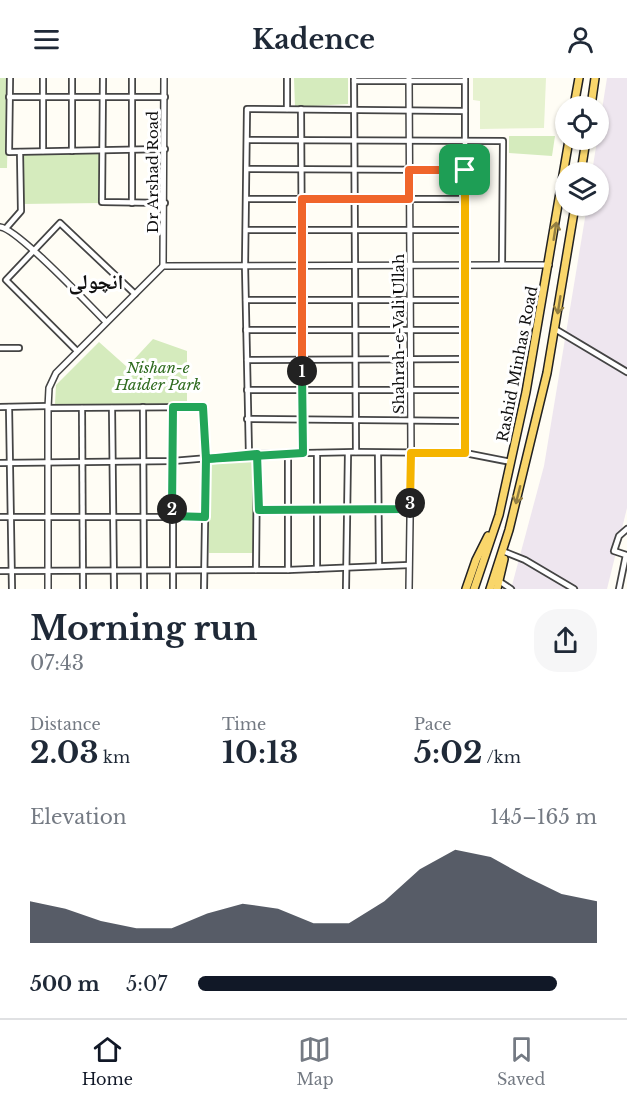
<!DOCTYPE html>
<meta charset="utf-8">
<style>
body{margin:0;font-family:"Libre Baskerville","Noto Naskh Arabic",serif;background:#f6f6f7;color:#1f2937;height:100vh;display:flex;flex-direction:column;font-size:22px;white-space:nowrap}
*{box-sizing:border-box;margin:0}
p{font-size:20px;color:#747a83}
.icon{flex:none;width:33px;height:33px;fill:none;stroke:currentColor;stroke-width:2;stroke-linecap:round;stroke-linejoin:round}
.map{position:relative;height:511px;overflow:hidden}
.sheet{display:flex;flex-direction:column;background:#fff;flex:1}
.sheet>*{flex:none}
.controls{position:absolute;left:555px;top:18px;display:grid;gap:12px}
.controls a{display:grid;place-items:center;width:54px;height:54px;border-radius:50%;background:#fff;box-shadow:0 2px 4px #0004;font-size:30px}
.pin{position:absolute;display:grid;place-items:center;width:51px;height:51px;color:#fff;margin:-26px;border-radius:12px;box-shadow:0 3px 9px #0006}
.km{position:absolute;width:30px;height:30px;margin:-15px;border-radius:50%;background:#222;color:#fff;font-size:16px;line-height:30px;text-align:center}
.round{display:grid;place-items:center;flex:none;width:63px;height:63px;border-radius:24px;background:#f6f6f7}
.summary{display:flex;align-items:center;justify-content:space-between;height:102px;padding:0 30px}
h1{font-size:33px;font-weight:700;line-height:45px}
.stats{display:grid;grid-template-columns:repeat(3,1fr);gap:9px;height:102px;padding:6px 30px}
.stats div{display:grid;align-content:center}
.stats b{font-size:30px;font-weight:700}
.stats small{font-size:16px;font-weight:400}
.stats p{font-size:16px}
.chart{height:168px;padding:12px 30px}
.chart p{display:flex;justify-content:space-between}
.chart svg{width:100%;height:108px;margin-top:6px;fill:#111827;opacity:.7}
ul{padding:0 30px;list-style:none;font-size:20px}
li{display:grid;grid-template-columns:96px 72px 1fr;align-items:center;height:45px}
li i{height:15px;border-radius:8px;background:#111827}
header{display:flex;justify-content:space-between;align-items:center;height:78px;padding:0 30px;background:#fff;font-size:27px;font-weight:700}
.tabs{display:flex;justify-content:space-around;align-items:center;height:84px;border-top:2px solid #e0e1e3;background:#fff;font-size:16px;color:#747a83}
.tabs a{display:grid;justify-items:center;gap:3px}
.tabs .on{color:#111827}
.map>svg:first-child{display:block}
.industrial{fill:#eee6ef}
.green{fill:#d5ebbd}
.pitch{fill:#e6f2cf}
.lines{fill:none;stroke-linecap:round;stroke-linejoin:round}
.minor-casing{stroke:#444;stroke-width:8}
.tertiary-casing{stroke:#444;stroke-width:8}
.primary-casing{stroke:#222;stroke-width:10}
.minor{stroke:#fff;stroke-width:4.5}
.tertiary{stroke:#fff;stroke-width:5}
.primary{stroke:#f9d66b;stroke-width:7}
.oneway{stroke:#917d42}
.split-1-casing{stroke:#fff;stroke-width:12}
.split-2-casing{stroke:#fff;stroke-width:12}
.split-3-casing{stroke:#fff;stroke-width:12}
.split-4-casing{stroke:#fff;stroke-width:12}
.split-1{stroke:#f0652b;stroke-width:8}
.split-2{stroke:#22a559;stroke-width:8}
.split-3{stroke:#22a559;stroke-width:8}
.split-4{stroke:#f5b400;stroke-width:8}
.labels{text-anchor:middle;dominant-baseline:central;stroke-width:6;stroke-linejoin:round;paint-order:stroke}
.street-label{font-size:15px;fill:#111;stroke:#fff}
.park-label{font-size:15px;font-style:italic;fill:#2f6b1f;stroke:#fff}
.district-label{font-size:21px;font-weight:bold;fill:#111;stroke:#fff}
</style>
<header><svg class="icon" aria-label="menu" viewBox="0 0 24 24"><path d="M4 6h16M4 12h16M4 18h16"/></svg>Kadence<svg class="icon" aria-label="person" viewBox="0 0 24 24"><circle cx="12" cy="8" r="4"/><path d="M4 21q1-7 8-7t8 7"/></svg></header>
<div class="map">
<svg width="627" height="511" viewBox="0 0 627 511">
<rect width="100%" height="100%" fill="#fffdf5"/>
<!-- industrial -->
<polygon class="industrial" points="607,0 627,0 627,430 607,511 511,511 544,388 587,128 598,128 598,94 592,94"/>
<!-- green -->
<g class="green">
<polygon points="0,0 9,0 7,90 0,90"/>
<polygon points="294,0 348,0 348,26 295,29"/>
<polygon points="509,58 555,58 552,78 509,75"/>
<polygon points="102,73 102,125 21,126 20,74"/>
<polygon points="153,261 187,273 187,326 55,326 56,307 99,264 127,289"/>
<polygon points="255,383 254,475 209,475 209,384"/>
</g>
<!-- pitch -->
<polygon class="pitch" points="473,0 546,0 544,50 480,51 480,23 473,22"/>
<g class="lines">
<defs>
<g id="minor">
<polyline points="10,0 9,74 165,71"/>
<polyline points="43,0 43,73"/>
<polyline points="103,0 102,124 165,125"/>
<polyline points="354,0 356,374"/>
<polyline points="354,3 465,3"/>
<polyline points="9,19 165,19"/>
<polyline points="287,31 287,0"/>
<polyline points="301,31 303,375"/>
<polyline points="248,62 503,63 502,187"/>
<polyline points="72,73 72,0"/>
<polyline points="248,91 465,92"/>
<polyline points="247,121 465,121"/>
<polyline points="132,125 132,0"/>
<polyline points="7,149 21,133 20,74"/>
<polyline points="246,152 465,152"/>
<polyline points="246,222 465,222"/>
<polyline points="555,251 627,294"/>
<polyline points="246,252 465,252"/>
<polyline points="0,270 19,270"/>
<polyline points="77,273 6,202 60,145 135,216"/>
<polyline points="247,282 465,281"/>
<polyline points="247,312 465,312"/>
<polyline points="0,329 48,328"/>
<polyline points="9,329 12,511"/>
<polyline points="143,329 144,511"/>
<polyline points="173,329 173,511"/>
<polyline points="48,330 203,329 206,381 204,511"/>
<polyline points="82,330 83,511"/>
<polyline points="112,330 114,511"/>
<polyline points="247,341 465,343"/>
<polyline points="378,375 379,488"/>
<polyline points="465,375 465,0"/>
<polyline points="249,377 245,188 247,31 465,33"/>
<polyline points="0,385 173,383 257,376 356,374 465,375 511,384"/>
<polyline points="259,432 410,431"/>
<polyline points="0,439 205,439"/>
<polyline points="505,474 525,482 574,511"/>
<polyline points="317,491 317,375"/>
<polyline points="256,492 257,376"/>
<polyline points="288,492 288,375"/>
<polyline points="0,493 288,492 409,487"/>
<polyline points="499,503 511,511"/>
<polyline points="346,511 348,375"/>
<polyline points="619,511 626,477 614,473 619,458 627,451"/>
</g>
<g id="tertiary">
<path d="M0,149C17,150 90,228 106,244"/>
<polyline points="163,188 164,0"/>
<polyline points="48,511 48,330 49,310 56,295 163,188 549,187"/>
<polyline points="409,511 411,375 409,0"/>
</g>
<g id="primary">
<polyline points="574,28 579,0"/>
<polyline points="591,28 595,0"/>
<polyline points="581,94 586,62"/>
<polyline points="466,511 476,482 488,458"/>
<polyline points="474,511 499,437 526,314 569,62"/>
<polyline points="490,511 509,452 547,295 575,128"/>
<polyline points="497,511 504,481"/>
</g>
</defs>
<!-- minor casing -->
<use href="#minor" class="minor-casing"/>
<!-- tertiary casing -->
<use href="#tertiary" class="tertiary-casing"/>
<!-- primary casing -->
<use href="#primary" class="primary-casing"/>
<!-- minor -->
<use href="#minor" class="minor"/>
<!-- tertiary -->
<use href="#tertiary" class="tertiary"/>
<!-- primary -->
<use href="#primary" class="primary"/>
</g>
<!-- one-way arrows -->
<defs><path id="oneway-shaft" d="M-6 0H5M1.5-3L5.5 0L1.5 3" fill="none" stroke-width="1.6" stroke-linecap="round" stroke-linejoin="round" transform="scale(1.5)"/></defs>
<g class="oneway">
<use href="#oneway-shaft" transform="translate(555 153) rotate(-81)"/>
<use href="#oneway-shaft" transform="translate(559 227) rotate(99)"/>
<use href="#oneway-shaft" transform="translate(518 417) rotate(104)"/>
</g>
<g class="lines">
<defs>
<polyline id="split-1" points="302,293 302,121 409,121 409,92 465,92"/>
<polyline id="split-2" points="172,431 173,329 203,329 206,381 303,375 302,293"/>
<polyline id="split-3" points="172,431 172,438 205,439 206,381 257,376 259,432 410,431 410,425"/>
<polyline id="split-4" points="410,425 411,375 465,375 465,92"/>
</defs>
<!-- split-1 casing -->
<use href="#split-1" class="split-1-casing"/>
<!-- split-2 casing -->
<use href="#split-2" class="split-2-casing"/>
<!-- split-3 casing -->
<use href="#split-3" class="split-3-casing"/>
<!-- split-4 casing -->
<use href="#split-4" class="split-4-casing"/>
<!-- split-1 -->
<use href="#split-1" class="split-1"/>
<!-- split-2 -->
<use href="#split-2" class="split-2"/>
<!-- split-3 -->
<use href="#split-3" class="split-3"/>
<!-- split-4 -->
<use href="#split-4" class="split-4"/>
</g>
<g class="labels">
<!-- street labels -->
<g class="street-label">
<text transform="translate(152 94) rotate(-90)">Dr Arshad Road</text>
<text transform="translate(398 256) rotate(-90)">Shahrah-e-Vali Ullah</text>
<text transform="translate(517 286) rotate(-79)">Rashid Minhas Road</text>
</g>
<!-- park labels -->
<g class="park-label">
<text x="158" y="289">Nishan-e<tspan x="158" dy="17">Haider Park</tspan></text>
</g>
<!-- district labels -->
<g class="district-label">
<text x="96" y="204">انچولی</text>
</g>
</g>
</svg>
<div class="controls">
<a><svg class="icon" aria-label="locate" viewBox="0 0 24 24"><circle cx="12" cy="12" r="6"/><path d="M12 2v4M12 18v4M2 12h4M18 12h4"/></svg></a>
<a><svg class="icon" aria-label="layers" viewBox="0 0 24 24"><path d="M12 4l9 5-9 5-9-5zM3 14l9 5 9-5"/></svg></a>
</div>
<div class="pin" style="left:465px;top:92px;background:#1e9e55"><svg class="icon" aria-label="arrive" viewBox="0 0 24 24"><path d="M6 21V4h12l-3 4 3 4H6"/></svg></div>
<b class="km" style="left:302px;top:293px">1</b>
<b class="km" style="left:172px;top:431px">2</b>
<b class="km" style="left:410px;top:425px">3</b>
</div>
<section class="sheet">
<div class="summary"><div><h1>Morning run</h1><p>07:43</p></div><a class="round"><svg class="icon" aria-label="share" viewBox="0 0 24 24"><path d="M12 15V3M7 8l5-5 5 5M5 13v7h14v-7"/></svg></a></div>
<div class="stats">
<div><p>Distance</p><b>2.03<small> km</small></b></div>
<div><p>Time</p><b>10:13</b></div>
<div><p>Pace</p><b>5:02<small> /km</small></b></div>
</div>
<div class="chart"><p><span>Elevation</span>145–165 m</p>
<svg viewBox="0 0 160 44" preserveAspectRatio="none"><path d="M0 44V27L10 30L20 35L30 38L40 38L50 32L60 28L70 30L80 36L90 36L100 27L110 14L120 6L130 9L140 17L150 24L160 27V44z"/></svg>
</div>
<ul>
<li><b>500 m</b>5:07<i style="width:90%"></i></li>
</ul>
</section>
<nav class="tabs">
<a class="on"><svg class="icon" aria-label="home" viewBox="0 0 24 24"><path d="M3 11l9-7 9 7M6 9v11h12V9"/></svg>Home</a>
<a><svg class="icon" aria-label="map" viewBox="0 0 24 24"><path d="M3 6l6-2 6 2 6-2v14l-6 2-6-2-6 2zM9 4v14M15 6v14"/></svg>Map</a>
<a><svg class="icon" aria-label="saved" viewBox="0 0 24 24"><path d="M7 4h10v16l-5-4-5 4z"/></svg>Saved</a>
</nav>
